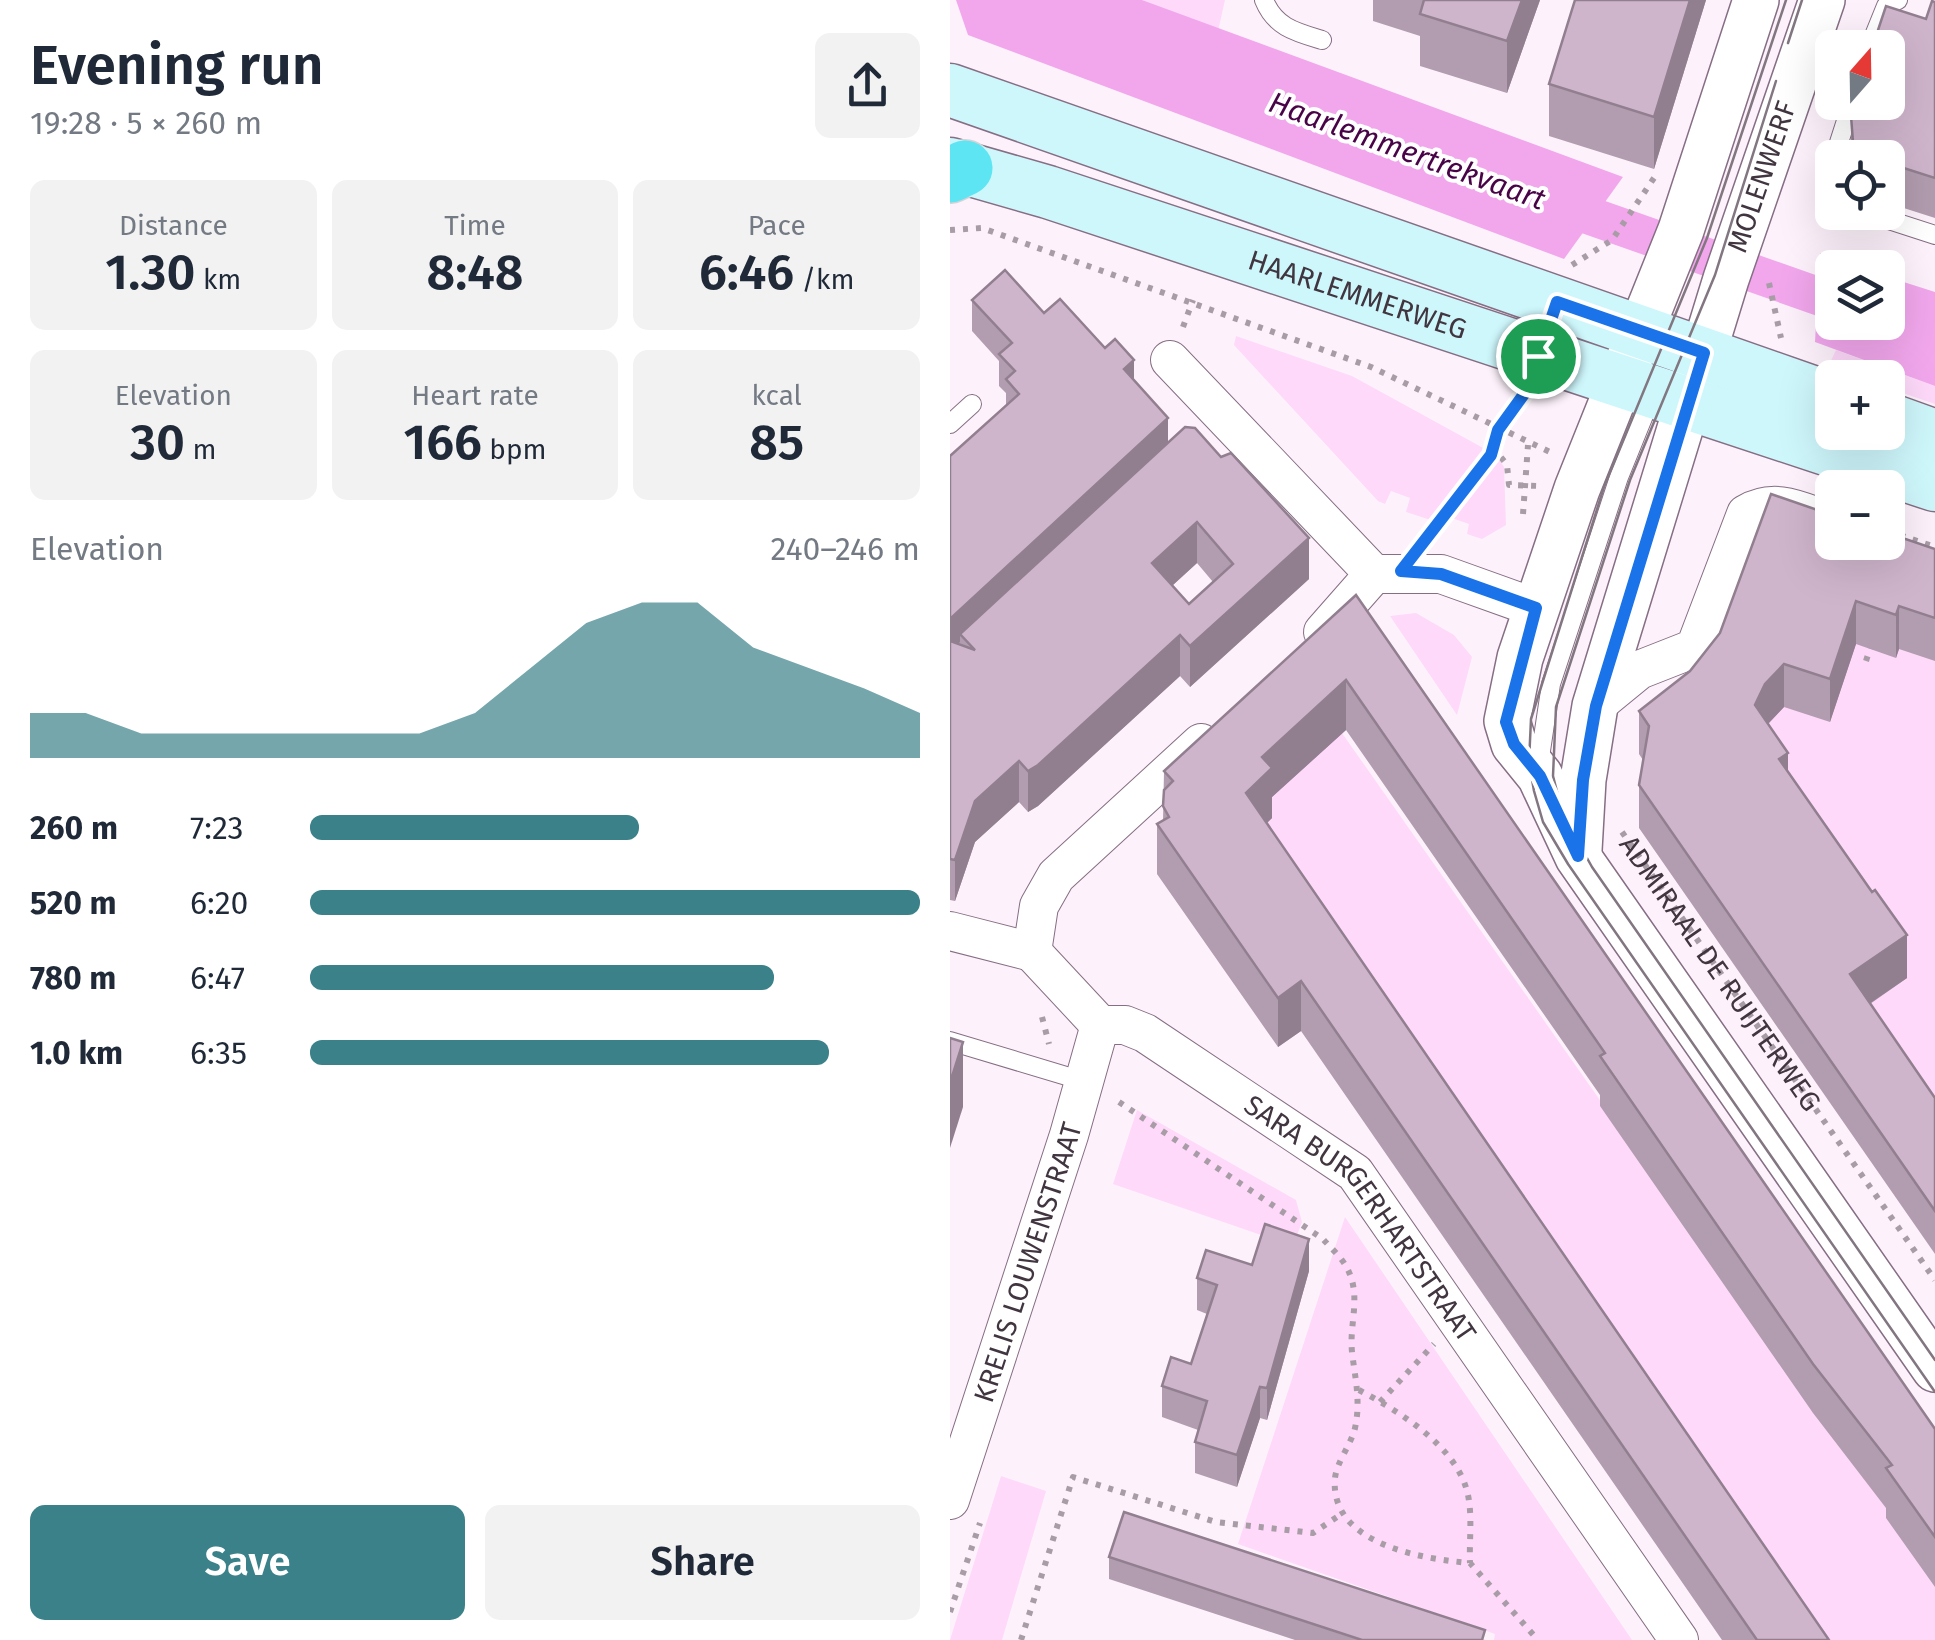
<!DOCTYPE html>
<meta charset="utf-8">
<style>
body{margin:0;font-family:"Fira Sans",sans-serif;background:#f2f2f3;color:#1f2937;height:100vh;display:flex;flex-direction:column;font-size:38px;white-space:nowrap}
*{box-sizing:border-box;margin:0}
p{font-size:32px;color:#747a83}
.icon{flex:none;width:55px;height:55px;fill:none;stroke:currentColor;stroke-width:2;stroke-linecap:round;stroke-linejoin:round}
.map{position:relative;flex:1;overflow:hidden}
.sheet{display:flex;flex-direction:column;background:#fff;width:950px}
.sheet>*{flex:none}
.needle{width:65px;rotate:20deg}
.buttons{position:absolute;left:865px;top:30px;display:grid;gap:20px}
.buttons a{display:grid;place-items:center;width:90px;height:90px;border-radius:15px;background:#fff;box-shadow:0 10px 40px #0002;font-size:50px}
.pin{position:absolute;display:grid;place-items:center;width:85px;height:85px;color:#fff;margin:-42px;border:5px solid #fff;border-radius:50%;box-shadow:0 2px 10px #0007}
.round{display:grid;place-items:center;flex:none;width:105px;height:105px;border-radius:15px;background:#f2f2f3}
.headline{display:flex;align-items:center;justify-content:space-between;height:170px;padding:0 30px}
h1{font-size:55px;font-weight:600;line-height:75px}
.figures{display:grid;grid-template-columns:repeat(3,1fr);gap:15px;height:170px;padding:10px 30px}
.figures div{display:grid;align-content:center;border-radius:15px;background:#f2f2f3;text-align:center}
.figures b{font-size:50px;font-weight:600}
.figures small{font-size:28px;font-weight:400}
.figures p{font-size:28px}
.chart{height:280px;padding:20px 30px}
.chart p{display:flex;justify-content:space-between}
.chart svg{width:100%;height:180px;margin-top:10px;fill:#3a8189;opacity:.7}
.action{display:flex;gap:20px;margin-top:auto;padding:20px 30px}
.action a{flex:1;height:115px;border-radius:15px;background:#3a8189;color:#fff;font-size:40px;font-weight:600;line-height:115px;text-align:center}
.action a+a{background:#f2f2f3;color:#1f2937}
ul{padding:0 30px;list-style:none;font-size:32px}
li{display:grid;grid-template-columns:160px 120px 1fr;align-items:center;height:75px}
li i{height:25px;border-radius:12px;background:#3a8189}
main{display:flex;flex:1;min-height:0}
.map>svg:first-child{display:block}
.green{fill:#fed9fa}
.water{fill:#f2a7ed}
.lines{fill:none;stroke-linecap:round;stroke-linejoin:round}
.canal{stroke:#f2a7ed;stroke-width:38}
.service-casing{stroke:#866e84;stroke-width:20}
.minor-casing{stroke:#866e84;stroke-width:40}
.tertiary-casing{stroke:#866e84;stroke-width:48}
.secondary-casing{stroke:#866e84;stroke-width:55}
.motorway-casing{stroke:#d5d3d5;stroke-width:58}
.path{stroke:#a89da6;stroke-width:6;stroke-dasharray:5 8;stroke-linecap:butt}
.service{stroke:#fff;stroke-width:18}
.minor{stroke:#fff;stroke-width:38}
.tertiary{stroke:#fff;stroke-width:45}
.secondary{stroke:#cef7fc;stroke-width:52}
.motorway{stroke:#5de5f4;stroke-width:55}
.tram{stroke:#827781;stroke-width:2.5}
.wall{fill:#b29caf;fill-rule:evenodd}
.shaded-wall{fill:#917f8f}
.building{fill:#cfb5cc;stroke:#917f8f;stroke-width:2.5;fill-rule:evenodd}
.route-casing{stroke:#fff;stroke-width:20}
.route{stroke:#1a73e8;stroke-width:12}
.labels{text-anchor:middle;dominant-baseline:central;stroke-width:8;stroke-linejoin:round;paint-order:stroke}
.street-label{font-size:28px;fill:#413640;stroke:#fff}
.water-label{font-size:30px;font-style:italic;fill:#480447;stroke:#fff}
</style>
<main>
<section class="sheet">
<div class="headline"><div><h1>Evening run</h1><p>19:28 · 5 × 260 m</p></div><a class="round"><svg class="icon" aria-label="share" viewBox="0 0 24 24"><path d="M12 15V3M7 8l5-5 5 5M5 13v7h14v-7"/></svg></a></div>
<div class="figures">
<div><p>Distance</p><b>1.30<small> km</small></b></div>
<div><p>Time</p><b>8:48</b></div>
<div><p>Pace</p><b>6:46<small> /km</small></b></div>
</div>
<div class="figures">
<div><p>Elevation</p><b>30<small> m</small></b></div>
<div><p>Heart rate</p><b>166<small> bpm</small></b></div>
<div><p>kcal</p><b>85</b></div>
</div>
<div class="chart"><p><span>Elevation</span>240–246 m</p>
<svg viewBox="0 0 160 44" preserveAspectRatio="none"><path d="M0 44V33L10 33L20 38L30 38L40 38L50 38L60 38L70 38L80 33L90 22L100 11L110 6L120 6L130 17L140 22L150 27L160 33V44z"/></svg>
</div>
<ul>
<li><b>260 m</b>7:23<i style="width:54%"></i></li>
<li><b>520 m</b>6:20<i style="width:100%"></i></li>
<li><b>780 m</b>6:47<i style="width:76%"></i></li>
<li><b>1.0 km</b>6:35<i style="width:85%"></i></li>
</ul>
<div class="action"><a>Save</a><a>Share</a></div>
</section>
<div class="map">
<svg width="985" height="1640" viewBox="0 0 985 1640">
<rect width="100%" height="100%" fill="#fdf2fb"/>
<!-- green -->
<g class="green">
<polygon points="192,0 275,0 268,31"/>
<polygon points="286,336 402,376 546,455 554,467 556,525 532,539 517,534 519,524 490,514 484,521 456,512 460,498 441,491 435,504 428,501 284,345"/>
<polygon points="886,350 985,386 985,404 938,388 938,378 907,377 878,367"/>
<polygon points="845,596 985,644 985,1181 746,783"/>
<polygon points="466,613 504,635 522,657 507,715 440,616"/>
<polygon points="387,726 985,1577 985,1640 814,1640 269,854"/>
<polygon points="187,1110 346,1200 352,1222 343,1246 163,1184"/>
<polygon points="395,1217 682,1640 544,1640 545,1634 288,1544"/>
<polygon points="51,1476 96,1491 52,1640 0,1640"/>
</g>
<!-- water -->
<g class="water">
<polygon points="6,0 192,0 673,177 614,259 18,35"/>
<polygon points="870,253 911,267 882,268 882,322 938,322 938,277 985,292 985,386 865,342"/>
</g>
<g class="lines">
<!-- canal -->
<polyline class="canal" points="595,200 882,301"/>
<defs>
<g id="service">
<path d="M314,0C325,27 345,32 372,40"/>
<polyline points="919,48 936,6 948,0"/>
<polyline points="884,158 902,102"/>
<polyline points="882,163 882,179"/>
<polyline points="914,212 985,235"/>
<polyline points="0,424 22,404"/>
<polyline points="589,764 601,684 669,477 701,398"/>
<polyline points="0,1041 133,1081"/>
</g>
<g id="minor">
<polyline points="220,360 424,574 491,574 586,608"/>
<polyline points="373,632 424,574"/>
<path d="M645,706L689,670L745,648L796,514C826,496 852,512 882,522"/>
<polyline points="0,931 82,952"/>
<polyline points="82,952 89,906 106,876 251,743"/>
<polyline points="82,952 150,1025"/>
<path id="s2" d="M150,1025H175L195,1033L405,1173L729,1640"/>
<path id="s3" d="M0,1500L119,1135L150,1025"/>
</g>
<g id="tertiary">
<polyline points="806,0 731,230 627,489 570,658 557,721 564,744 590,776 628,857 985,1369"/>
<path id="s4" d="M629,850L633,780L645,706L776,279L872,0"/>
</g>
<g id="secondary">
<polyline points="0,90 882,399"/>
<path id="s5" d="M0,164L98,192L985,485"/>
<polyline points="938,419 985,436"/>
</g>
<polyline id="motorway" points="0,175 15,168"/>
</defs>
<!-- service casing -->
<use href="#service" class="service-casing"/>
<!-- minor casing -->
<use href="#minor" class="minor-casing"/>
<!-- tertiary casing -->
<use href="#tertiary" class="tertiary-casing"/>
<!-- secondary casing -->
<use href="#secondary" class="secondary-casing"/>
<!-- motorway casing -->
<use href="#motorway" class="motorway-casing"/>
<!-- path -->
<g class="path">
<polyline points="0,230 32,228 421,367 600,452"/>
<polyline points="622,265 662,240 704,178"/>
<polyline points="819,283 831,338"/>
<polyline points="233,327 243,300"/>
<polyline points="543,447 557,465 559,485 590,486"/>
<polyline points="573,514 578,445"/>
<polyline points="938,531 985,547"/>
<polyline points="476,539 541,455 548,430 575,393"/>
<polyline points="916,661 922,642"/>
<path id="s1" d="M672,832L985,1280"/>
<polyline points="92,1017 99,1044"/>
<path d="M169,1102L373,1239C381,1248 392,1258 397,1268C412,1296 399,1323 402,1352C405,1378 411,1401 405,1428C401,1445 387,1461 385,1478C379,1545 474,1559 520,1563L588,1640"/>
<path d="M409,1390C448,1411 505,1445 517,1491C523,1513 519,1541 520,1563"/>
<polyline points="430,1402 484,1344"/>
<polyline points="0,1612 30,1523"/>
<polyline points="71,1640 123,1477 266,1522 363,1533 393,1513"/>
</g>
<!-- service -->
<use href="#service" class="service"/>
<!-- minor -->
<use href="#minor" class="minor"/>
<!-- tertiary -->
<use href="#tertiary" class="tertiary"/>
<!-- secondary -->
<use href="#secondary" class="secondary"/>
<!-- motorway -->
<use href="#motorway" class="motorway"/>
<!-- tram -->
<g class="tram">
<polyline points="836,0 757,238 654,487 581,719 579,762 584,791 593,822 618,864 985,1392"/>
<polyline points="838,43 852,0"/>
<polyline points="826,81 765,275 680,480 606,707 603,776 613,815 642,867 985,1360"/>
</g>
</g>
<!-- wall -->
<g class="wall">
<polygon points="423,0 590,0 557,93 470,66 470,36 423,21"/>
<polygon points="625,0 756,0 704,169 599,136 599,84"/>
<polygon points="985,2 985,218 938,203 938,158 901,158 901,116 976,19"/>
<path d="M22,300L94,313L184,381L218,443L359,579L240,687L230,676L88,806L78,812L69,802L25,842L5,901L0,900V456L56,405V393L49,386V361L22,331ZM247,563L263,582L239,604L222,586Z"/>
<polygon points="985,549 985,661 949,649 946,658 906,644 880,722 834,707 818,724 838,771 957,978 920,1004 985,1098 985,1254 689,828 689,785 693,760 689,754 689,711"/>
<polygon points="406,595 985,1429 985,1587 936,1518 936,1508 863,1413 650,1106 650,1095 396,730 322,797 322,818 316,824 879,1640 772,1640 351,1031 328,1047 207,874 207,824 213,821 214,771"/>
<polygon points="302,1265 359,1271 317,1420 310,1418 287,1487 245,1473 245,1442 248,1430 212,1417 212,1386 241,1364 257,1314 247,1310 247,1278"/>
<polygon points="159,1557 535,1640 345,1640 159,1579"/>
</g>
<!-- shaded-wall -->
<g class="shaded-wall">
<polygon points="572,0 590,0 557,93 557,41"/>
<polygon points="740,0 756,0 704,169 704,117"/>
<polygon points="184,360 184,391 174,369"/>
<polygon points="218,418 218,450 10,634 10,642 0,651 0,619"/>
<polygon points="247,522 247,563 202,604 202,563"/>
<polygon points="359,538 359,579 240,687 240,646"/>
<polygon points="906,601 906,644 880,722 880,679"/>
<polygon points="949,606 949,649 946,658 946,615"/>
<polygon points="230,635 230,676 88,806 78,812 78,771"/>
<polygon points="834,664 834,707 815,727 805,705 815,684"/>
<polygon points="396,680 396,730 322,797 322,818 296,843 296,793 312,757"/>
<polygon points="838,753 838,796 829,759"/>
<polygon points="69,761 69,802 25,842 5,901 5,860 25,801"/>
<polygon points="957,935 957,978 900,1017 900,974"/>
<polygon points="351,981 351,1031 328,1047 328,998"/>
<polygon points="13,1042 13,1107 0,1148 0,1083"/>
<polygon points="359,1239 359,1271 317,1420 317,1388"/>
<polygon points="310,1387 310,1418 287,1487 287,1455"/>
</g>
<!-- building -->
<g class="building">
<polygon points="474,0 572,0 557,41 470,14"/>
<polygon points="625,0 740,0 704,117 599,84"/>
<polygon points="982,1 985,2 985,178 938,163 938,158 919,157 903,142 901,116 905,102 938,102 938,48 922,48 936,6 976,19"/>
<polygon points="55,270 94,313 110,299 155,348 165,339 184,360 174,369 218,418 0,619 0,456 69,394 56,379 65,371 49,354 62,343 22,300"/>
<path d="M235,427L245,428L271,457L281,453L359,538L240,646L230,635L88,765L78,771L69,761L25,801L5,860L0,859V641L25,650L10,634ZM247,522L283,564L239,604L202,563Z"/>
<polygon points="821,494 882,515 882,542 938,542 938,533 985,549 985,618 949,606 946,615 906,601 880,679 834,664 815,684 805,705 838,753 829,759 922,892 925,890 957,935 900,974 985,1098 985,1211 689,785 699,726 689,711 740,671 770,633"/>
<polygon points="406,595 985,1429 985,1537 936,1468 942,1465 863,1364 650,1056 655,1053 396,680 312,757 322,768 296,793 879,1640 807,1640 351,981 328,998 207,824 219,817 213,806 214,790 223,781 214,771"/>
<polygon points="0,1038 13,1042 0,1083"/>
<polygon points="315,1224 359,1239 317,1388 310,1387 287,1455 245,1442 257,1401 212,1386 221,1357 241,1364 267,1285 247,1278 256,1250 302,1265"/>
<polygon points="174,1512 535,1630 532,1640 412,1640 159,1557"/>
</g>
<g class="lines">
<defs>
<polygon id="route" points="607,302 754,353 646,706 633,780 628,856 590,776 564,744 556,722 586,608 491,574 451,571 541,455 548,430 577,390"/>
</defs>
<!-- route casing -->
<use href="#route" class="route-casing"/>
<!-- route -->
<use href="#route" class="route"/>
</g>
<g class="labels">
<!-- street labels -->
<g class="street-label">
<text stroke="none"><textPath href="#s4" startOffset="700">MOLENWERF</textPath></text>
<text stroke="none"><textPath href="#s5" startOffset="428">HAARLEMMERWEG</textPath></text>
<text stroke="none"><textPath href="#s1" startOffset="172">ADMIRAAL DE RUIJTERWEG</textPath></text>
<text stroke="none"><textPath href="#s2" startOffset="335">SARA BURGERHARTSTRAAT</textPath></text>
<text stroke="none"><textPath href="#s3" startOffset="250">KRELIS LOUWENSTRAAT</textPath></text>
</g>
<!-- water labels -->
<g class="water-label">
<text transform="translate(457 151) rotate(20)">Haarlemmertrekvaart</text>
</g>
</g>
</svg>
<div class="buttons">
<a><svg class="needle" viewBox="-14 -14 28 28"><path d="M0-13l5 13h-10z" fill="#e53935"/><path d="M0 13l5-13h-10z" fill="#747a83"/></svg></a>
<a><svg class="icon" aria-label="locate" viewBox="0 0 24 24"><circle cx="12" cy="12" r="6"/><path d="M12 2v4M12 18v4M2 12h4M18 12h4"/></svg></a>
<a><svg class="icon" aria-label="layers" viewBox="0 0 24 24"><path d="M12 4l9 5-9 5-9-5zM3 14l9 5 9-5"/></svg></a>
<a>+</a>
<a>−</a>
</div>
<div class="pin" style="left:588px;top:356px;background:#1e9e55"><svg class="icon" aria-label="arrive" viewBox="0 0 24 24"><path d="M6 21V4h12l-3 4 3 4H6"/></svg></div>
</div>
</main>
